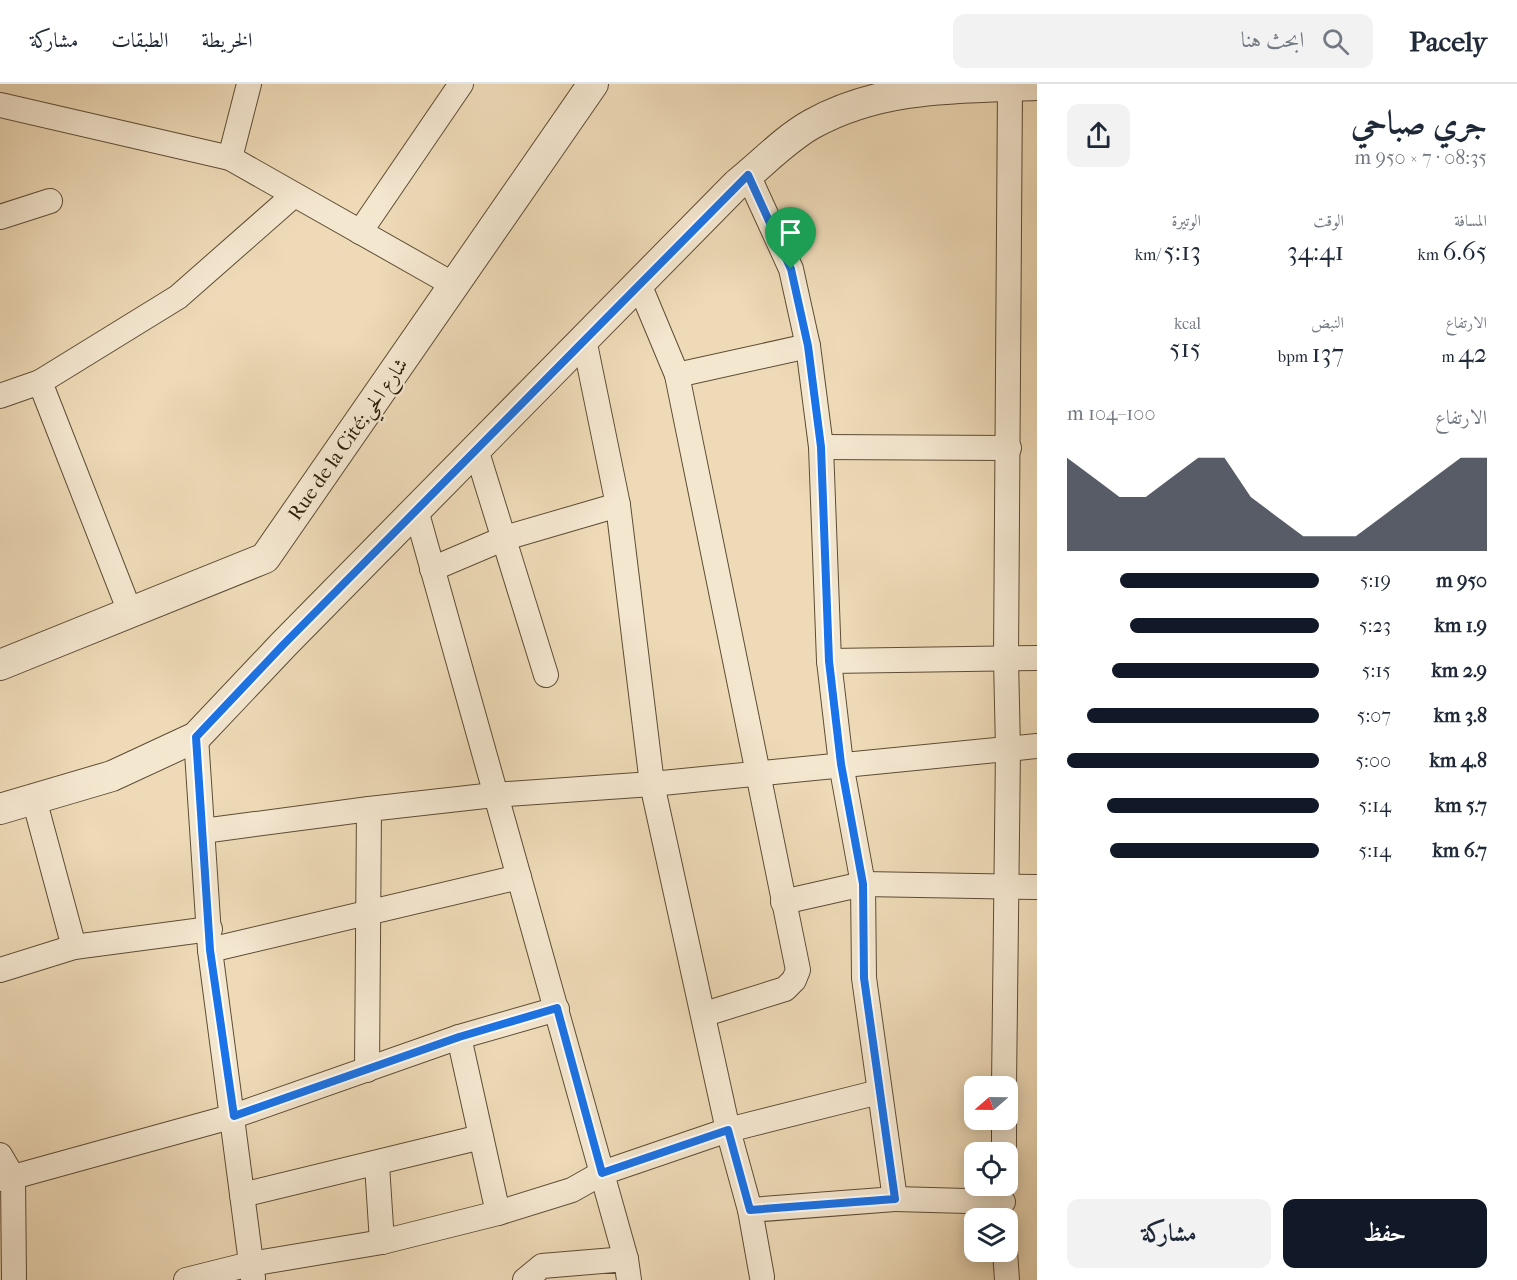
<!DOCTYPE html>
<html lang="ar">
<meta charset="utf-8">
<style>
body{margin:0;font-family:"IM FELL French Canon",Amiri,serif;background:#f2f2f3;color:#1f2937;direction:rtl;height:100vh;display:flex;flex-direction:column;font-size:22px;white-space:nowrap}
*{box-sizing:border-box;margin:0}
p{font-size:20px;color:#747a83}
.icon{flex:none;width:33px;height:33px;fill:none;stroke:currentColor;stroke-width:2;stroke-linecap:round;stroke-linejoin:round}
.map{position:relative;flex:1;overflow:hidden;direction:ltr}
.panel{display:flex;flex-direction:column;background:#fff;width:480px}
.panel>*{flex:none}
.needle{width:39px;rotate:250deg}
.controls{position:absolute;left:964px;top:992px;display:grid;gap:12px}
.controls a{display:grid;place-items:center;width:54px;height:54px;border-radius:12px;background:#fff;box-shadow:0 3px 15px #0003;font-size:30px}
.pin{position:absolute;display:grid;place-items:center;width:51px;height:51px;color:#fff;margin:-62px -26px;border-radius:50% 50% 50% 0;rotate:-45deg;box-shadow:0 0 6px #0007}
.pin .icon{rotate:45deg}
.round{display:grid;place-items:center;flex:none;width:63px;height:63px;border-radius:12px;background:#f2f2f3}
.head{display:flex;align-items:center;justify-content:space-between;height:102px;padding:0 30px}
h1{font-size:33px;font-weight:600;line-height:45px}
.metrics{display:grid;grid-template-columns:repeat(3,1fr);gap:9px;height:102px;padding:6px 30px}
.metrics div{display:grid;align-content:center}
.metrics b{font-size:26px;font-weight:600}
.metrics small{font-size:16px;font-weight:400}
.metrics p{font-size:16px}
.chart{height:168px;padding:12px 30px}
.chart p{display:flex;justify-content:space-between}
.chart svg{width:100%;height:108px;margin-top:6px;fill:#111827;opacity:.7}
.button{display:flex;gap:12px;margin-top:auto;padding:12px 30px}
.button a{flex:1;height:69px;border-radius:12px;background:#111827;color:#fff;font-size:24px;font-weight:600;line-height:69px;text-align:center}
.button a+a{background:#f2f2f3;color:#1f2937}
ul{padding:0 30px;list-style:none;font-size:20px}
li{display:grid;grid-template-columns:96px 72px 1fr;align-items:center;height:45px}
li i{height:15px;border-radius:8px;background:#111827}
header{display:flex;align-items:center;gap:36px;box-sizing:border-box;height:84px;padding:0 30px;background:#fff;border-bottom:2px solid #e0e1e3}
header strong{font-size:28px}
nav{display:flex;gap:33px;margin-inline-start:auto;font-size:21px}
.search{width:420px;height:54px;background:#f2f2f3;display:flex;align-items:center;gap:15px;box-sizing:border-box;padding:0 21px;border-radius:12px;color:#747a83;font-size:22px}
main{display:flex;flex:1;min-height:0}
.map>svg:first-child{display:block}
.lines{fill:none;stroke-linecap:round;stroke-linejoin:round}
.minor-casing{stroke:#5d4c34;stroke-width:26}
.tertiary-casing{stroke:#5d4c34;stroke-width:32}
.minor{stroke:#f4e7d0;stroke-width:24}
.tertiary{stroke:#f4e7d0;stroke-width:30}
.route-casing{stroke:#fff;stroke-width:12}
.route{stroke:#1a73e8;stroke-width:8}
.labels{text-anchor:middle;dominant-baseline:central;stroke-width:4.5;stroke-linejoin:round;paint-order:stroke}
.street-label{font-size:20px;fill:#2d1c08;stroke:#f4e7d0}
</style>
<header>
<strong>Pacely</strong>
<div class="search"><svg class="icon" aria-label="search" viewBox="0 0 24 24"><circle cx="10" cy="10" r="6"/><path d="M15 15l6 6"/></svg>ابحث هنا</div>
<nav><a>الخريطة</a><a>الطبقات</a><a>مشاركة</a></nav>
</header>
<main>
<section class="panel">
<div class="head"><div><h1>جري صباحي</h1><p>08:35 · 7 × 950 m</p></div><a class="round"><svg class="icon" aria-label="share" viewBox="0 0 24 24"><path d="M12 15V3M7 8l5-5 5 5M5 13v7h14v-7"/></svg></a></div>
<div class="metrics">
<div><p>المسافة</p><b>6.65<small> km</small></b></div>
<div><p>الوقت</p><b>34:41</b></div>
<div><p>الوتيرة</p><b>5:13<small> /km</small></b></div>
</div>
<div class="metrics">
<div><p>الارتفاع</p><b>42<small> m</small></b></div>
<div><p>النبض</p><b>137<small> bpm</small></b></div>
<div><p>kcal</p><b>515</b></div>
</div>
<div class="chart"><p><span>الارتفاع</span>100–104 m</p>
<svg viewBox="0 0 160 44" preserveAspectRatio="none"><path d="M0 44V6L10 14L20 22L30 22L40 14L50 6L60 6L70 22L80 30L90 38L100 38L110 38L120 30L130 22L140 14L150 6L160 6V44z"/></svg>
</div>
<ul>
<li><b>950 m</b>5:19<i style="width:79%"></i></li>
<li><b>1.9 km</b>5:23<i style="width:75%"></i></li>
<li><b>2.9 km</b>5:15<i style="width:82%"></i></li>
<li><b>3.8 km</b>5:07<i style="width:92%"></i></li>
<li><b>4.8 km</b>5:00<i style="width:100%"></i></li>
<li><b>5.7 km</b>5:14<i style="width:84%"></i></li>
<li><b>6.7 km</b>5:14<i style="width:83%"></i></li>
</ul>
<div class="button"><a>حفظ</a><a>مشاركة</a></div>
</section>
<div class="map">
<svg width="1037" height="1196" viewBox="0 0 1037 1196">
<rect width="100%" height="100%" fill="#eedab7"/>
<filter id="stains"><feTurbulence type="fractalNoise" baseFrequency=".00333" numOctaves="4"/><feColorMatrix values="0 0 0 0 .2 0 0 0 0 .09 0 0 0 0 .02 0 0 0 .5 -.17"/></filter>
<radialGradient id="worn" r=".72"><stop offset=".6" stop-color="#630" stop-opacity="0"/><stop offset="1" stop-color="#630" stop-opacity=".3"/></radialGradient>
<g class="lines">
<defs>
<g id="minor">
<polyline points="0,21 230,74 249,0"/>
<polyline points="230,74 454,201"/>
<polyline points="748,91 791,185 808,262 821,363 829,577 841,680 863,800 864,894 895,1115 750,1126 762,1193"/>
<polyline points="0,133 50,117"/>
<polyline points="360,148 461,0"/>
<polyline points="639,200 677,291 798,886 794,896 785,905 705,930"/>
<polyline points="584,255 618,421 652,700 728,1046 750,1126"/>
<polyline points="677,291 808,262"/>
<polyline points="40,298 130,528"/>
<polyline points="0,312 40,298 178,213 294,111"/>
<polyline points="821,363 1009,364"/>
<polyline points="476,365 546,591"/>
<polyline points="416,426 626,1175"/>
<polyline points="432,485 505,454 618,421"/>
<polyline points="829,577 1037,574"/>
<polyline points="196,653 210,866 253,1194"/>
<polyline points="34,715 74,863 210,845"/>
<polyline points="203,747 369,725"/>
<polyline points="783,818 863,800 1037,803"/>
<polyline points="210,866 519,793"/>
<polyline points="0,886 74,863"/>
<polyline points="459,953 498,1129"/>
<polyline points="367,986 369,725 494,711 652,700 1037,662"/>
<polyline points="1004,1002 1008,666 1006,575 1010,2"/>
<polyline points="1004,1068 1004,1035"/>
<polyline points="0,1071 13,1093 0,1095"/>
<polyline points="377,1081 382,1158"/>
<polyline points="242,1111 481,1053"/>
<polyline points="895,1115 1003,1118"/>
<polyline points="1005,1167 1007,1196"/>
<polyline points="14,1196 13,1093 234,1032 459,953 557,925"/>
<polyline points="186,1196 250,1180 382,1158 498,1129 572,1106 602,1089 728,1046 879,1008"/>
<polyline points="525,1196 542,1182 626,1175 629,1196"/>
</g>
<g id="tertiary">
<polyline points="0,581 265,474 593,0"/>
<path d="M0,725L112,692L196,653L284,560L737,100C761,81 785,55 812,40C882,1 960,4 1037,1"/>
</g>
</defs>
<!-- minor casing -->
<use href="#minor" class="minor-casing"/>
<!-- tertiary casing -->
<use href="#tertiary" class="tertiary-casing"/>
<!-- minor -->
<use href="#minor" class="minor"/>
<!-- tertiary -->
<use href="#tertiary" class="tertiary"/>
</g>
<g class="lines">
<defs>
<polygon id="route" points="748,91 791,185 808,262 821,363 829,577 841,680 863,800 864,894 895,1115 750,1126 728,1046 602,1089 557,924 459,953 234,1032 210,866 196,653 284,560"/>
</defs>
<!-- route casing -->
<use href="#route" class="route-casing"/>
<!-- route -->
<use href="#route" class="route"/>
</g>
<g class="labels">
<!-- street labels -->
<g class="street-label">
<text transform="translate(348 355) rotate(-55)">Rue de la Cité;شارع الحي</text>
</g>
</g>
<rect width="100%" height="100%" filter="url(#stains)"/>
<rect width="100%" height="100%" fill="url(#worn)"/>
</svg>
<div class="controls">
<a><svg class="needle" viewBox="-14 -14 28 28"><path d="M0-13l5 13h-10z" fill="#e53935"/><path d="M0 13l5-13h-10z" fill="#747a83"/></svg></a>
<a><svg class="icon" aria-label="locate" viewBox="0 0 24 24"><circle cx="12" cy="12" r="6"/><path d="M12 2v4M12 18v4M2 12h4M18 12h4"/></svg></a>
<a><svg class="icon" aria-label="layers" viewBox="0 0 24 24"><path d="M12 4l9 5-9 5-9-5zM3 14l9 5 9-5"/></svg></a>
</div>
<div class="pin" style="left:791px;top:185px;background:#1e9e55"><svg class="icon" aria-label="arrive" viewBox="0 0 24 24"><path d="M6 21V4h12l-3 4 3 4H6"/></svg></div>
</div>
</main>
